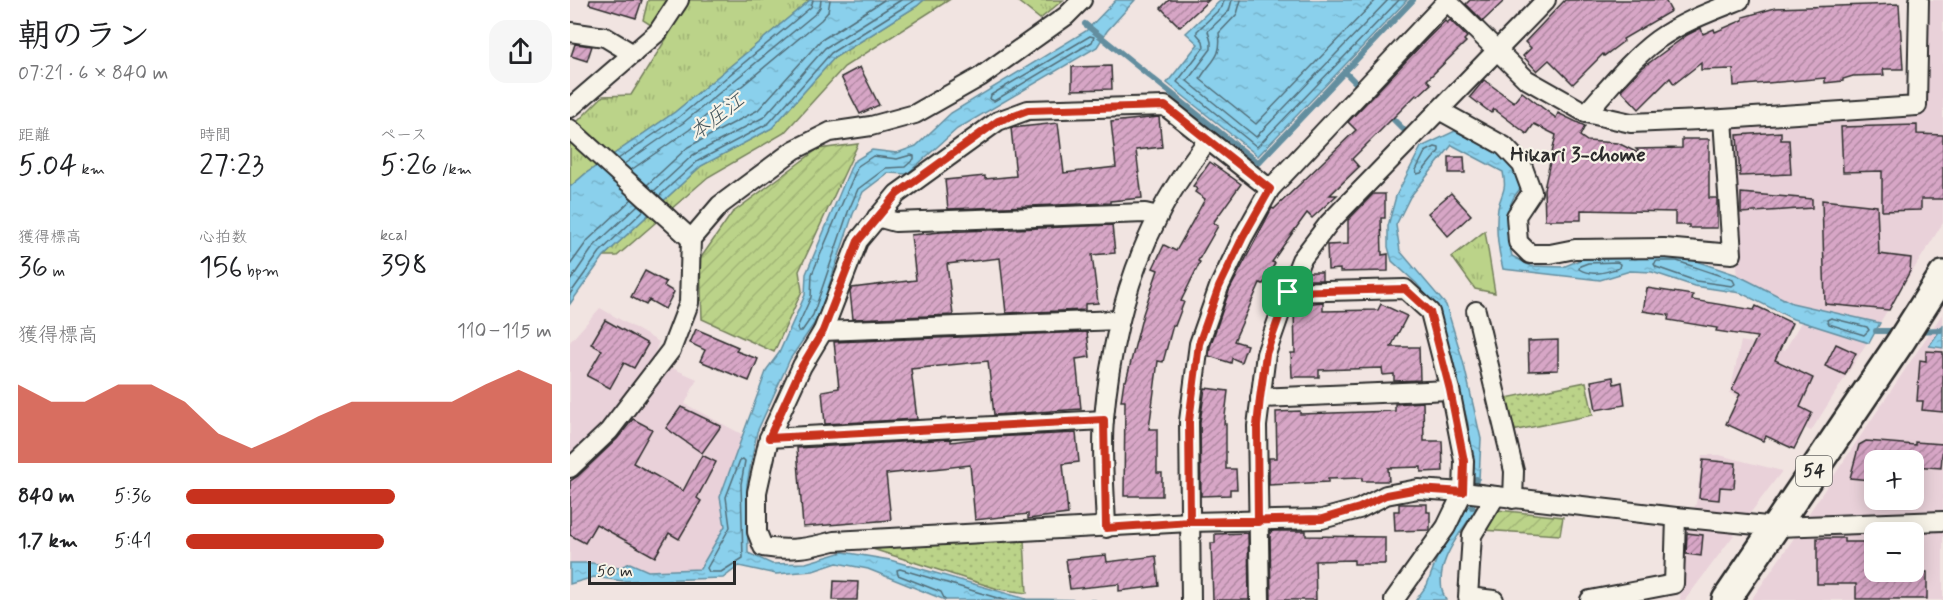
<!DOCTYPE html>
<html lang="ja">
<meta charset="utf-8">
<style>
body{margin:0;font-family:Mynerve,"Klee One",sans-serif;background:#f6f6f6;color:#202124;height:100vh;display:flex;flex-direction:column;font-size:22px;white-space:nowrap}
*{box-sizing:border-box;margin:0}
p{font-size:20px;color:#757577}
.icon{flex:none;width:33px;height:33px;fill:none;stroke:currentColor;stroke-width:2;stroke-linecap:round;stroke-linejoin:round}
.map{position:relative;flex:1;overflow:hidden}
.details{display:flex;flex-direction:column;background:#fff;width:570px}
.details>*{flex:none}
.fabs{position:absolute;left:1294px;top:450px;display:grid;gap:12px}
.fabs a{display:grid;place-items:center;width:60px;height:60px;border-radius:12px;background:#fff;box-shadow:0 3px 15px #0003;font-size:30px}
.scale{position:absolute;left:18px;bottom:15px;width:148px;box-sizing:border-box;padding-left:6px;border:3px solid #2b2b2b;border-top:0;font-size:16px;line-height:21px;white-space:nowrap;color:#2b2b2b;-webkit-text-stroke:4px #f7f3e8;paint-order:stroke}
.pin{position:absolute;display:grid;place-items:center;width:51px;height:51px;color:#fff;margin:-26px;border-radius:12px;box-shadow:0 3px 9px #0006}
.round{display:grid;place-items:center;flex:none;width:63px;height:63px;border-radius:18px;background:#f6f6f6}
.head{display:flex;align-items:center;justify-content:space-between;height:102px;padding:0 18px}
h1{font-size:33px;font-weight:600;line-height:45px}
.metrics{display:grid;grid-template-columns:repeat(3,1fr);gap:9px;height:102px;padding:6px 18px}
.metrics div{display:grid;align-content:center}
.metrics b{font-size:30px;font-weight:600}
.metrics small{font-size:16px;font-weight:400}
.metrics p{font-size:16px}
.chart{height:168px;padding:12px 18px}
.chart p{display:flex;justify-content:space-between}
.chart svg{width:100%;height:108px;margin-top:6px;fill:#c8321e;opacity:.7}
ul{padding:0 18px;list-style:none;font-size:20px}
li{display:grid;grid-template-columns:96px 72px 1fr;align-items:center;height:45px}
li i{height:15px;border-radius:8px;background:#c8321e}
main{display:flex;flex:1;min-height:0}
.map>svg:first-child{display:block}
.built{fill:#e9d1d9;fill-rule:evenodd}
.grass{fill:url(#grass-tufts);stroke:#737f5a;stroke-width:1.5}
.park{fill:url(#park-dots);stroke:#737f5a;stroke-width:1.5}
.garden{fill:url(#garden-furrows);stroke:#737f5a;stroke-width:1.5}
.water{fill:url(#water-ripples);stroke:#648e9f;stroke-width:1.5}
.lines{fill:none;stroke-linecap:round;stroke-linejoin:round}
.shore{stroke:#516d78;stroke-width:1.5}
.stream{stroke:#648e9f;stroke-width:6}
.building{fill:url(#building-hatch);stroke:#2b2b2b;stroke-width:1.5}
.street-casing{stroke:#2b2b2b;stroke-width:22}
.primary-casing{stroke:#2b2b2b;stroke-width:32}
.street{stroke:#f7f3e8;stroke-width:18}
.primary{stroke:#f7f3e8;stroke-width:27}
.route-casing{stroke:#fff;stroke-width:12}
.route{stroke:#c8321e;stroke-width:8}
.labels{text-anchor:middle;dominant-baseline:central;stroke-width:4.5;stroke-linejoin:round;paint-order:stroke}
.shield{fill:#f7f3e8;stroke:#686764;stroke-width:1.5}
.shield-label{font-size:18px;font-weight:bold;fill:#2b2b2b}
.water-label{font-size:21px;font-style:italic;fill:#43545b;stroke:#f7f3e8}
.neighbourhood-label{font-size:21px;font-weight:bold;fill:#2b2b2b;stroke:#f7f3e8}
</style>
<main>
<section class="details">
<div class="head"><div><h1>朝のラン</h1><p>07:21 · 6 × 840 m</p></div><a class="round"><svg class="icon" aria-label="share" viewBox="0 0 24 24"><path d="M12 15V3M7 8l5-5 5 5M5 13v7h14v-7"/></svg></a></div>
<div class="metrics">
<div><p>距離</p><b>5.04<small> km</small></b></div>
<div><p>時間</p><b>27:23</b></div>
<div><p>ペース</p><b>5:26<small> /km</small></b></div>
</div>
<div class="metrics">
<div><p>獲得標高</p><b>36<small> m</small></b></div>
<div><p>心拍数</p><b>156<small> bpm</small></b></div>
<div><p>kcal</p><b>398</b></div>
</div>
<div class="chart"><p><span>獲得標高</span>110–115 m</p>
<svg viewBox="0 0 160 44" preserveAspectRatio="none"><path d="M0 44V12L10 19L20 19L30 12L40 12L50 19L60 32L70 38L80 32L90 25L100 19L110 19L120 19L130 19L140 12L150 6L160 12V44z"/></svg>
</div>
<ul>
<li><b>840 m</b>5:36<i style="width:57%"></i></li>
<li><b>1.7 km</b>5:41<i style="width:54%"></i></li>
</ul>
</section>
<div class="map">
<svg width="1373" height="600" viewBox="0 0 1373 600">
<defs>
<pattern id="grass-tufts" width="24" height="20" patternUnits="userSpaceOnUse" patternTransform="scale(1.5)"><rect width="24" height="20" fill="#bbd389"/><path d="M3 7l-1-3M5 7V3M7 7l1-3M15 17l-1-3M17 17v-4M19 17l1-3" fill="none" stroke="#a1b576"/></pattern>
<pattern id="park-dots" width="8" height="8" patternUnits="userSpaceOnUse" patternTransform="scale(1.5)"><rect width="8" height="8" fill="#bbd389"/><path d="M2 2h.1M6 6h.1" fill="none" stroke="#a1b576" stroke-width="1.8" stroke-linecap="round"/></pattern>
<pattern id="garden-furrows" width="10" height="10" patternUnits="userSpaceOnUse" patternTransform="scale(1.5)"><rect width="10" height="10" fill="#bbd389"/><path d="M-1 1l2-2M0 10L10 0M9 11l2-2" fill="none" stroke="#a1b576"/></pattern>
<pattern id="water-ripples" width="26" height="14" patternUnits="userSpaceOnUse" patternTransform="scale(1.5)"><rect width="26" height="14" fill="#8ad0ec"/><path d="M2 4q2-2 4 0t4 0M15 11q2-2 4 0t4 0" fill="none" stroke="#77b3cb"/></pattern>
<pattern id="building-hatch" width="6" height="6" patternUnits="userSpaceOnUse" patternTransform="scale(1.5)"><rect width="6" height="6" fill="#d7a6c6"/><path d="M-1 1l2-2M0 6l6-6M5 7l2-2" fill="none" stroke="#af87a1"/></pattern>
</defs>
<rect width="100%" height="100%" fill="#f1e4e1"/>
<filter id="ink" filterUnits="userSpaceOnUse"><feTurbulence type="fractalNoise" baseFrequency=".0167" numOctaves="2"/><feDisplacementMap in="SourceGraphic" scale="12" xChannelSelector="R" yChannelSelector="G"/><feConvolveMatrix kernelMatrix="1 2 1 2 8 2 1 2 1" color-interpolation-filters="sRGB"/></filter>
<g filter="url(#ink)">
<!-- built -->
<g class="built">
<polygon points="1357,0 1373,0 1373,223 1241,431 1160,393 1171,341 1215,350 1235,315 1168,284 1160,126 1354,113"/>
<polygon points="30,308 89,342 82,359 127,379 115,404 179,438 160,560 135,573 0,572 0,342"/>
<path d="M1373,313V512L1235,519ZM1305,460H1344V500H1305Z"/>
<polygon points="1132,455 1149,455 1212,471 1115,600 1110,600 1114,528 1126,504"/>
<path d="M1373,527V600H1181L1226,535ZM1305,532H1344V572H1305Z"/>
</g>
<!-- grass -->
<g class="grass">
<polygon points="78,0 240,0 105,112 15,174 0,187 0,129 33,96 61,95 98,36 73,20"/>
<polygon points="354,0 379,0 274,67 214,133 138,177 47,256 34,256 131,166 202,128 264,58 347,6"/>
<polygon points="446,0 493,0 470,19"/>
<polygon points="915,231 925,293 905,289 882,257"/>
</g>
<!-- park -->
<g class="park">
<polygon points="1016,382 1023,415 942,431 936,398"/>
<polygon points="454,540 457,593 428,589 290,545"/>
</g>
<!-- garden -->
<g class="garden">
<polygon points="288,144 229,271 232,291 204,352 132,319 130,259 162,213 248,149"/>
<polygon points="928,510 993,517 990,535 912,530"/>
</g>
<!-- water -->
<g class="water">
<polygon points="240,0 354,0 347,6 264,58 202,128 131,166 34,256 0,304 0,187 15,174 105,112"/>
<polygon points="546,0 565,0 537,31 527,47 387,129 337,174 318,173 293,192 283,214 248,318 220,359 187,432 177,484 178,553 202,564 236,563 273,552 320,560 456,599 526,600 375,600 298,569 267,563 243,571 206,574 169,566 153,578 53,581 24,577 0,584 0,563 22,563 48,568 60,563 78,571 130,569 155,526 150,497 197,369 209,353 235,295 236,274 283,162 302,150 327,153 346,146 381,113 516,31"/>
<polygon points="651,0 837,0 688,156 597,83 628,44 616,33"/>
<path d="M885,131L929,153L945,169L951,188C933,206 936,234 942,256L961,266L993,267L1017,257L1108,255L1167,275L1222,303L1310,323L1299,343L1223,319L1171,293L1124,286L1082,272L1060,271L1030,280L933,269C928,249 925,229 928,208C932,190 937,192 933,172L882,145L840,197L826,225L830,251L876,305L893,361L911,439L909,479L903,480L898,424L869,310L846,283L822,261L818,247V226L826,196L851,147Z"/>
<polygon points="1373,326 1373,348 1359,346"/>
<path d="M898,506L907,508C890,533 859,569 876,600H846L857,585L867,558Z"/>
</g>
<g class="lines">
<!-- shore -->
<g class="shore">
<polyline points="654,0 652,7 627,31 627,34 633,41 634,47 607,82 687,147 829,0"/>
<polyline points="662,0 659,11 638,31 641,42 641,49 617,81 686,137 818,0"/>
<path d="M671,0L667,14L649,33C653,58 640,61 630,79L686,124L806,0"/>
<polygon points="520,36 524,37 522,42 424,101 420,99 421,95"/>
<polygon points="865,147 869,148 869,151 851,173 847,174 846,170 855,152"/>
<polygon points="341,155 344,156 344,159 335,167 316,168 288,189 278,212 243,315 232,331 228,331 227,328 241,297 242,274 288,166 303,156 327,159"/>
<polyline points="48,159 109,117 241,7 243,0"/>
<polyline points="54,164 113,123 246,13 250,7 251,0"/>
<polyline points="61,170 119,130 251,20 258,12 260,0"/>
<polyline points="77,185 118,147 188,110 250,41 314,0"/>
<polyline points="84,191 123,155 194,117 255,48 331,0"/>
<polyline points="89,196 128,161 199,123 261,53 345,0"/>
<polygon points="1087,261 1107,261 1163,280 1165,284 1162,286 1126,281 1086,267 1084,264"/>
<path d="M1047,262L1050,264L1049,268C1036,272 1021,277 1009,269L1010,266L1018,263Z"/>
<polyline points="0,265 18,240 62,199"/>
<polyline points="0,281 24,246 68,205"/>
<polyline points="0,294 30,252 74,210"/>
<polygon points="1261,318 1297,327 1299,330 1294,335 1259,324 1257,320"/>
<polygon points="173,459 175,461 171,484 173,558 151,572 139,572 137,568 160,527 156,497 170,460"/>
<polyline points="375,600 371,592 328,575 327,570 330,569 434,600"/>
</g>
<!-- stream -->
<g class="stream">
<polyline points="515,24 688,163 843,0"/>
<polyline points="775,72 786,83"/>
<polyline points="817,113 833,129"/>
<polyline points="1306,331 1329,331"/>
<polyline points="1345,331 1370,330"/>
<polyline points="902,507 906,479"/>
</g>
</g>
<!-- building -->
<g class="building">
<polygon points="20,0 72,0 66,18 19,4"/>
<polygon points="599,0 639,0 610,27 591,8"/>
<polygon points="900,0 935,0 913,21 896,4"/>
<polygon points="995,0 1095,0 1101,11 1053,39 1054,41 1034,56 1033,54 1003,84 979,60 967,71 953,56 961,48 955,42"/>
<polygon points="1329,4 1333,69 1313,69 1314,75 1283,76 1273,79 1273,81 1255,83 1255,78 1164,86 1163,69 1131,70 1131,63 1104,84 1100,78 1069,109 1051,90 1072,68 1117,35 1131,28 1133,34 1144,29 1145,32 1173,20 1173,17 1205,8"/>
<polygon points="880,20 897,37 894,40 896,42 857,80 861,84 848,96 847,94 782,159 789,167 760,195 767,195 742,218 737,213 713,246 702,262 705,263 693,284 690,283 664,341 677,345 671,362 662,358 661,363 639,356 640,347 659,291 702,208 704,209 786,130 778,122 856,40 875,21 877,23"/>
<polygon points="5,44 22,46 17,61 1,56"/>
<polygon points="541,66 542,89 502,90 502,67"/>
<polygon points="290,67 309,105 290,114 271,77"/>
<polygon points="914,80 944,102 952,92 986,118 988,113 1015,126 1010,136 1017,141 1048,143 1072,155 1066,149 1112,148 1112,139 1139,139 1139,198 1147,198 1147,228 1119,228 1119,225 1105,225 1105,212 1011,210 1011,220 975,220 974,189 986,135 964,124 957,134 924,109 921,113 900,97"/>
<polygon points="589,117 592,147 566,150 572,198 540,201 540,203 378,209 375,180 415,176 415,179 446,176 441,128 488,123 494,173 546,167 541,122"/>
<polygon points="1347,125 1347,134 1373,135 1373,199 1351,199 1351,210 1312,211 1312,171 1273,172 1271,127"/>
<polygon points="1211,132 1211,140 1219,140 1221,174 1170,176 1167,135"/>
<polygon points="879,157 894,157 895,173 879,173"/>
<polygon points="640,162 671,184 643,223 648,226 628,261 630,262 611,301 614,302 605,326 603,325 593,362 588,361 579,429 587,429 587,473 592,473 592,496 554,496 555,401 551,401 554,381 556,381 573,314 588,270 583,268 594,245 606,251 635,199 625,192 627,189 623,186"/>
<polygon points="881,193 901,215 878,236 858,213"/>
<polygon points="1171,193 1242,199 1242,208 1171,213"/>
<polygon points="803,194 815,194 815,218 811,218 812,255 818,254 818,271 770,272 770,269 758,270 757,245 778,244 778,220"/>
<polygon points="1252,200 1307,206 1309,254 1341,258 1340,271 1319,310 1255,304"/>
<polygon points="542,225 545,253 522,255 528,303 515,304 515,310 436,313 430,258 377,264 383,315 283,319 280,292 282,288 346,280 341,235 371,232"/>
<polygon points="75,271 96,282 94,286 104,292 95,309 79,300 76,305 61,297"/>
<rect x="738" y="272" width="14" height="8"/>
<polygon points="1077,288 1123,295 1122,300 1184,310 1186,306 1222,323 1205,360 1243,378 1230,407 1242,413 1224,449 1196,436 1193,441 1156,424 1170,394 1162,390 1187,337 1146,331 1147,328 1098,320 1099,315 1073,311"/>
<polygon points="753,302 753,311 808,310 811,304 837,316 821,347 849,347 850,380 824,381 824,374 813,375 812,368 749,370 749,377 722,377 721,353 725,353 724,309 725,305"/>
<polygon points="35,320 78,344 64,368 54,363 40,388 17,376 32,350 21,344"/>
<polygon points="126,329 168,347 166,351 188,359 179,381 130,361 135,350 120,343"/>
<polygon points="517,332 520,357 506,359 511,409 424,415 418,361 341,369 347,419 255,424 252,391 269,388 264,342"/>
<polygon points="988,340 988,370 959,371 958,341"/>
<polygon points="1266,344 1286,353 1275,375 1255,366"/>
<polygon points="1356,351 1373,352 1373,412 1352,410 1353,401 1347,401 1350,360 1356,361"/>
<polygon points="1043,377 1044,384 1052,382 1055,405 1026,410 1021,381"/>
<polygon points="635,388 658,391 654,424 656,424 656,469 666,469 667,489 660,489 660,495 631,496 630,422"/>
<polygon points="853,402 854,441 872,441 873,471 851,472 851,467 818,468 819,481 792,481 792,478 758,479 758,482 699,485 699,458 707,458 706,412 730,411 730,414 825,411 825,404"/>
<polygon points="111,407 151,426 132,453 96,428"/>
<polygon points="63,419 82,429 63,463 113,491 132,455 146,462 127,498 131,501 109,539 99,533 85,557 26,524 15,543 0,535 0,481 8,476 47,439"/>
<polygon points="506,433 509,462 493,464 498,514 458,519 458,514 405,520 400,465 316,474 321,520 233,527 227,448 381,439 381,442 421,437"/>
<polygon points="1296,441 1345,445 1345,442 1373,444 1371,468 1344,466 1344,460 1305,460 1305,472 1301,472 1300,480 1280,478 1289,445"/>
<polygon points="1133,460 1166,463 1164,488 1150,487 1149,500 1129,498"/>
<polygon points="829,504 857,504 857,512 860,512 860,530 825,531 824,511 829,511"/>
<polygon points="704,531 736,531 736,536 815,537 815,564 784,564 784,560 745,561 746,600 701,600 700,532"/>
<polygon points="678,533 679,600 643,600 641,543 645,543 645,534"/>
<polygon points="1117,533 1133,535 1131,556 1116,554"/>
<polygon points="1247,538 1274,538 1274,542 1305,542 1305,572 1357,572 1357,599 1286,599 1286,584 1247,584"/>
<polygon points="536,555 537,562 586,556 589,586 549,591 549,584 500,589 496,559"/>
<polygon points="264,581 288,582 287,600 263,600"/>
</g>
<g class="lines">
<defs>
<g id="street">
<polyline points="876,0 956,79 1016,113 1061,123 1153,119 1347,106 1349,0"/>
<polyline points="0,32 35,37 63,54"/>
<polyline points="0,108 88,32 109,0"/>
<polyline points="869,110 934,146 952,165 962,192 946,216 948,242 960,254 980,254 1005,249 1094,248 1162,254 1153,119"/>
<path d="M1016,113C1038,89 1060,60 1087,40C1112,22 1142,11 1170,0"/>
<polyline points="0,129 121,239"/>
<path d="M700,189L595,106L458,110L428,121L327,194L288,241L253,331L232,366L199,438L187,492V532L193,547C220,551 238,548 264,541L620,522L752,519L789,509L816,495L848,489L893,492L1106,517L1207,527L1373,521"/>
<polyline points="307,217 325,222 575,213 588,216"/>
<polyline points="718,292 835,289 860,312 880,390 894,461 893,492 876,527 824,600"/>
<polyline points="906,311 944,471 943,499"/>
<polyline points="253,331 550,320"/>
<polyline points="690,398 880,390"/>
<polyline points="199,438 534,420"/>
<polyline points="0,468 39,431 101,350 119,303 121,239 150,205 224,150 260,132 301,126 345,114 410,77 496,16 512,0"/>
<path d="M536,528C535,492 531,454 534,418C540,350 556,279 588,217C601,190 619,165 637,141"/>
<polyline points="621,600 619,421 629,344 649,287 673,237 700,189 878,0"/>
<polyline points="690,600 687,426 696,354 712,308 731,260 759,223 976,0"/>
<polyline points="924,600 898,597 902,535 925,497"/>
<polyline points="1020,600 1104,584 1106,517"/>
</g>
<polyline id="primary" points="1156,600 1331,341 1373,275"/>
</defs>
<!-- street casing -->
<use href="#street" class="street-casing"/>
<!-- primary casing -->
<use href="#primary" class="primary-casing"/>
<!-- street -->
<use href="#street" class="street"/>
<!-- primary -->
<use href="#primary" class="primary"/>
</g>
</g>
<g class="lines" filter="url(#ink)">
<defs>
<polyline id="route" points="718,292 696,354 690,398 687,426 688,522 620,522 619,421 629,344 649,287 673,237 700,189 595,106 458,110 428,121 327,194 288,241 253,331 232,366 199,438 534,420 536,528 620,522 752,519 789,508 816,495 848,489 893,492 894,461 880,390 860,312 835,289 718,292"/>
</defs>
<!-- route casing -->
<use href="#route" class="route-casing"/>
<!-- route -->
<use href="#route" class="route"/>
</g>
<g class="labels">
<!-- shield labels -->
<rect class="shield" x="1226" y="456" width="36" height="30" rx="4.5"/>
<g class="shield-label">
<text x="1244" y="471">54</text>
</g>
<!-- water labels -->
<g class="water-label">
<text transform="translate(147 117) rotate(-37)">本庄江</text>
</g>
<!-- neighbourhood labels -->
<g class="neighbourhood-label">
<text x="1008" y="155">Hikari 3-chome</text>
</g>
</g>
</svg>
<div class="fabs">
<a>+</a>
<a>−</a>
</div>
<div class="scale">50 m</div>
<div class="pin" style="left:718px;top:292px;background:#1e9e55"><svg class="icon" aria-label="arrive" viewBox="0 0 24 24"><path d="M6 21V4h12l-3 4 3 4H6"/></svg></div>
</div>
</main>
